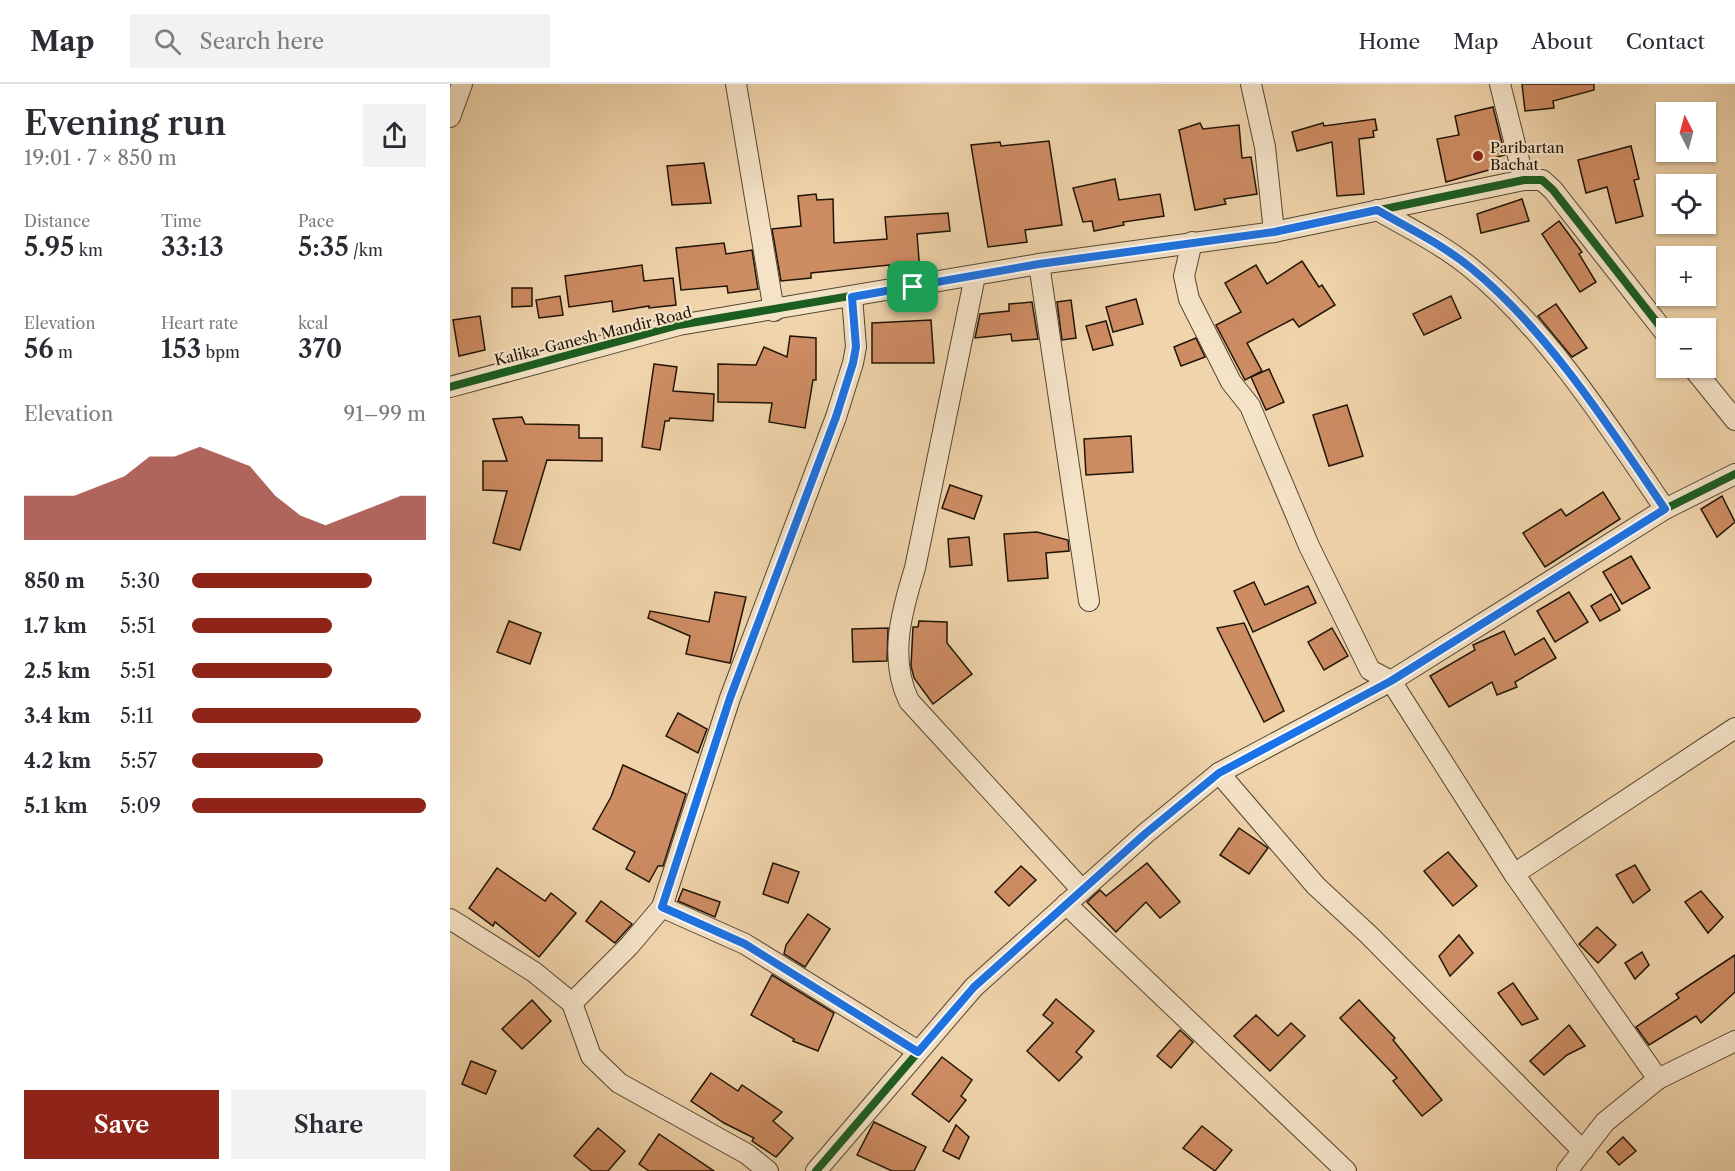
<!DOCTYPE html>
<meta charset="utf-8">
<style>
body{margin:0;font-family:"Libre Caslon Text",serif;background:#f2f2f3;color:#2b2b33;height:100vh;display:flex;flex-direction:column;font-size:22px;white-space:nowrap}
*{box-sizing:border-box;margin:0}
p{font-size:20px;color:#7c7c81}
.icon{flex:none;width:33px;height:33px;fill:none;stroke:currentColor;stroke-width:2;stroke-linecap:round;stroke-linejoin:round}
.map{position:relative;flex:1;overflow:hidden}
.sheet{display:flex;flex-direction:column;background:#fff;width:450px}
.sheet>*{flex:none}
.needle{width:39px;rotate:354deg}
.buttons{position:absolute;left:1206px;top:18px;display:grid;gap:12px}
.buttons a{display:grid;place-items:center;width:60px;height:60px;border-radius:0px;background:#fff;box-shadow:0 2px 4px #0004;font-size:30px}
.pin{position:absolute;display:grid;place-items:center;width:51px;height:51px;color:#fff;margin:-26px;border-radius:12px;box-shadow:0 3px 9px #0006}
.round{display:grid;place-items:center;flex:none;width:63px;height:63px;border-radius:0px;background:#f2f2f3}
.head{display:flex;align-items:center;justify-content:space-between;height:102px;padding:0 24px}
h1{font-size:33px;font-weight:600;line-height:45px}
.figures{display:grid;grid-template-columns:repeat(3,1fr);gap:9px;height:102px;padding:6px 24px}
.figures div{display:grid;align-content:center}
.figures b{font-size:26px;font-weight:600}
.figures small{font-size:16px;font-weight:400}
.figures p{font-size:16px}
.chart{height:168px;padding:12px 24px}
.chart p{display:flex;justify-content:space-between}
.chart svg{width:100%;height:108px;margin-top:6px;fill:#8f2418;opacity:.7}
.primary-button{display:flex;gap:12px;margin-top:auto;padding:12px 24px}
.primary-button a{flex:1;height:69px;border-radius:0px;background:#8f2418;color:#fff;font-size:24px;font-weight:600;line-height:69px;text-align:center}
.primary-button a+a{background:#f2f2f3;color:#2b2b33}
ul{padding:0 24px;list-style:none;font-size:20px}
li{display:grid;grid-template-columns:96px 72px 1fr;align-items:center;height:45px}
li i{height:15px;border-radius:8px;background:#8f2418}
header{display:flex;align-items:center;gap:36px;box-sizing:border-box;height:84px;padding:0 30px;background:#fff;border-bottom:2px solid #e1e1e2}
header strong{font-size:28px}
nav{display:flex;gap:33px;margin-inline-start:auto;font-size:21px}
.search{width:420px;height:54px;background:#f2f2f3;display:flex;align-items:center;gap:15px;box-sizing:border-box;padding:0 21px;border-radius:0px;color:#7c7c81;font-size:22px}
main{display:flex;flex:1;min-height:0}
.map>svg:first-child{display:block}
.building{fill:#ce8c63;stroke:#201507;stroke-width:1.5}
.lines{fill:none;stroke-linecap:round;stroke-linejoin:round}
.street-casing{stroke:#544530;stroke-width:22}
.street{stroke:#f5e3c8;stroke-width:20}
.cycleway-casing{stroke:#f5e3c8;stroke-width:11}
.cycleway{stroke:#1b5e20;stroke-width:8}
.route-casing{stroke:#fff;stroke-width:12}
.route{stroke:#1a73e8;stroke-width:8}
.poi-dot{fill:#8f2418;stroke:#f5e3c8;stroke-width:2}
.labels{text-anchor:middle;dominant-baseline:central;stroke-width:4.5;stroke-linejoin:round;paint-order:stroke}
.poi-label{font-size:15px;fill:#201507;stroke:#f5e3c8;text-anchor:start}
.street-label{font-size:15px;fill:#201507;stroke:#f5e3c8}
</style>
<header>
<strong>Map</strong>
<div class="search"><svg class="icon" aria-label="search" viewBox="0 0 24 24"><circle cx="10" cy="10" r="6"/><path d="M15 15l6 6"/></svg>Search here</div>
<nav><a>Home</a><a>Map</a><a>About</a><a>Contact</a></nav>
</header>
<main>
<section class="sheet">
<div class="head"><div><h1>Evening run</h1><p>19:01 · 7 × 850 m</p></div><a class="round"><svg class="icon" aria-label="share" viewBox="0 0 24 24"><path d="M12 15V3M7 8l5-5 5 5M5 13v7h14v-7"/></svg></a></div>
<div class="figures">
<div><p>Distance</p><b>5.95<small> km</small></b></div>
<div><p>Time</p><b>33:13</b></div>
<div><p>Pace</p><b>5:35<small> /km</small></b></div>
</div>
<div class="figures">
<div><p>Elevation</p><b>56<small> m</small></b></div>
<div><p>Heart rate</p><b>153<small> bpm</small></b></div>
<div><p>kcal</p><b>370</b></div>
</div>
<div class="chart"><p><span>Elevation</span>91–99 m</p>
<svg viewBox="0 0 160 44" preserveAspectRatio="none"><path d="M0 44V26L10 26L20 26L30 22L40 18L50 10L60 10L70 6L80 10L90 14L100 26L110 34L120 38L130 34L140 30L150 26L160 26V44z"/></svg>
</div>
<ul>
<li><b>850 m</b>5:30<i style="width:77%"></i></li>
<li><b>1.7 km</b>5:51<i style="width:60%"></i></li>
<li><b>2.5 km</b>5:51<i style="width:60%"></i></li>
<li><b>3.4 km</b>5:11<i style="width:98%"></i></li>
<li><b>4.2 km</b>5:57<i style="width:56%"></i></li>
<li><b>5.1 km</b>5:09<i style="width:100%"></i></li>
</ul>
<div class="primary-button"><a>Save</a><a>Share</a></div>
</section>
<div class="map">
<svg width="1285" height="1087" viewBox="0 0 1285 1087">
<rect width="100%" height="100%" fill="#f0d4ab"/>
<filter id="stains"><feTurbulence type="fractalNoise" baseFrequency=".00333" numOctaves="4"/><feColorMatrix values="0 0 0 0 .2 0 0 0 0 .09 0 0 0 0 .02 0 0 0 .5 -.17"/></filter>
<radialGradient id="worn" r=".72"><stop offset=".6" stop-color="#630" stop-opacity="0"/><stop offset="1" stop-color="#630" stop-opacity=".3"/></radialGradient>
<!-- building -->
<g class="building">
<polygon points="1072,0 1144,0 1144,6 1103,17 1104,24 1075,27"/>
<polygon points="1043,23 1055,71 1044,74 1046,84 996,98 987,55 1009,51 1005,32"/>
<polygon points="925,35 927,46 923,47 924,53 909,55 914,110 887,112 882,58 847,67 842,48 873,39 874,42"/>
<polygon points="750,39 753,45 789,41 792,74 801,73 807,110 774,115 776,120 745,126 729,46"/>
<polygon points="599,57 612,141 575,146 577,158 538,163 521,61 550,58 551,62"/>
<polygon points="1181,62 1189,95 1184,96 1193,132 1166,139 1157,103 1136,109 1128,76"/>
<polygon points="254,79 261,119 222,121 217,82"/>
<polygon points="665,95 669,116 710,110 714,132 673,138 674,141 644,147 642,137 633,138 623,104"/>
<polygon points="366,110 367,116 383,115 384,159 437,155 435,133 498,129 500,147 467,150 470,188 440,191 439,181 361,189 361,194 331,197 322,145 351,142 348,112"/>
<polygon points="1072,115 1079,137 1031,149 1027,130"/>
<polygon points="1109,137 1132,168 1129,170 1146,198 1130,208 1092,150"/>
<polygon points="274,159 276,170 302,166 308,205 278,209 277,202 231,206 226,164"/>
<polygon points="852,177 869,203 872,201 885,221 849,243 843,235 797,259 812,287 795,296 766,241 791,228 775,199 806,181 817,200"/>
<polygon points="192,181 194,197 223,194 226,221 199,224 199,222 163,228 162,217 119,223 115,192"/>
<polygon points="62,204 82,204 82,222 62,223"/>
<polygon points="110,212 113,231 89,234 86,216"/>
<polygon points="1001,212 1011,234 974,251 963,230"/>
<polygon points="686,215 693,240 663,248 656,223"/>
<polygon points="621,216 626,254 612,256 607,218"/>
<polygon points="582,218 588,255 562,257 561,250 525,254 530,230 559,227 559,220"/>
<polygon points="1106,220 1137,264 1122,273 1088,232"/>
<polygon points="30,232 35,266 9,272 3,236"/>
<polygon points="481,236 484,279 422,279 422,239"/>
<polygon points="656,237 663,261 643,266 636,242"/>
<polygon points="340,252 366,254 366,296 363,296 355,344 319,338 322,319 268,318 268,280 306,281 314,263 337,273"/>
<polygon points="746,254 755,273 731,282 724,263"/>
<polygon points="204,280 227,283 223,307 264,310 263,337 220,334 219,337 215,337 210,366 192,363"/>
<polygon points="819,285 834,318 816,326 801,293"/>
<polygon points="897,321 913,372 879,382 863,331"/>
<polygon points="72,333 75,340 129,341 129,354 152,354 152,377 97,376 70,466 43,459 57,407 33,406 33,377 57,377 43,335"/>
<polygon points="681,352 683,388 636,391 634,355"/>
<polygon points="500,401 532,412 524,435 492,424"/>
<polygon points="1153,408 1170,435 1095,483 1073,449 1111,425 1116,432"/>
<polygon points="1272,412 1285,438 1267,453 1251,425"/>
<polygon points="587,448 618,456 619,467 596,469 598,494 558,497 554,450"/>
<polygon points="519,453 522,481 500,483 498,455"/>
<polygon points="1181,472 1200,504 1172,520 1153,488"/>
<polygon points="804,498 815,521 858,502 866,519 803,548 784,507"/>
<polygon points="265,508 296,513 280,579 236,570 240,552 198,534 200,527 259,538"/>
<polygon points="1119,508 1138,538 1105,558 1087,527"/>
<polygon points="1161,510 1170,526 1150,537 1141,522"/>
<polygon points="59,537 91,549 80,580 47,568"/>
<polygon points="469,537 497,538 497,559 522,590 483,620 464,594 461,582 463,543 468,543"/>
<polygon points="794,539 834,627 814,638 767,544"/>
<polygon points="438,544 437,577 403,578 402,545"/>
<polygon points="882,544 898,572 874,586 858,558"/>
<polygon points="1054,547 1065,571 1094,554 1106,574 1065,598 1067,603 1047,611 1042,598 999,623 980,592 1025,566 1023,561"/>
<polygon points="228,629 257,645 248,669 216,652"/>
<polygon points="173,681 236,710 213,782 208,782 199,798 176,785 185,768 143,745 161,713"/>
<polygon points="789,744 818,764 799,790 770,771"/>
<polygon points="998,768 1027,802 1003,822 974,787"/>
<polygon points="323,779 349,788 338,819 313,810"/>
<polygon points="697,779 730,818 710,834 696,818 666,848 637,818 650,806 656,812"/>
<polygon points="1185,781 1200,806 1183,819 1166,791"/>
<polygon points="571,782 586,796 559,822 545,808"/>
<polygon points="47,784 95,817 101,809 126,829 89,873 45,838 43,842 19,824"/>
<polygon points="233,805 270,818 265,833 228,817"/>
<polygon points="1251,807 1273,833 1258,849 1235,818"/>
<polygon points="151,817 182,840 165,859 136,837"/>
<polygon points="358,830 380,845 355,883 334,870 336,861"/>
<polygon points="1147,843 1166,861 1148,879 1129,860"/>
<polygon points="1009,851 1023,869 1000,892 989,872"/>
<polygon points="1192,868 1199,881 1185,895 1175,879"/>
<polygon points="1285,871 1285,908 1251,939 1246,932 1199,961 1186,943 1229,914 1226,910"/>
<polygon points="322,891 384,929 368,967 343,957 344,955 301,931"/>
<polygon points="1063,899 1088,935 1072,941 1048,909"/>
<polygon points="606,915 644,947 626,968 632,973 609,997 577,967 603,939 593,931"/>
<polygon points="82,916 101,937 72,965 52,945"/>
<polygon points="909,916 945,954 943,956 992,1016 972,1032 943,997 947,994 890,934"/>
<polygon points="806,931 828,952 841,939 855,952 820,987 784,952"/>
<polygon points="1119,941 1135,962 1117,971 1094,991 1080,977"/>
<polygon points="730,946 743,958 721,984 707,972"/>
<polygon points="492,973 522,996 511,1012 516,1016 499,1038 462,1010"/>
<polygon points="21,977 46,987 36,1010 12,1000"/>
<polygon points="261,989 288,1007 292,1001 332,1028 323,1037 343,1054 326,1073 302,1057 304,1054 274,1039 241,1017"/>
<polygon points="424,1038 476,1063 464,1087 442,1087 407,1071"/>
<polygon points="506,1041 519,1053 509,1075 493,1067"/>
<polygon points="752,1042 782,1066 765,1087 733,1064"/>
<polygon points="148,1044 175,1067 158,1087 142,1087 124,1072"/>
<polygon points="209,1050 264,1087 199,1087 189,1080"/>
<polygon points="1173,1053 1186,1067 1169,1081 1157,1068"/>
</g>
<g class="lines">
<defs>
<g id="street">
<polyline points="286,0 324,227"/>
<polyline points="801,0 815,63 824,148"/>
<polyline points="1050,0 1074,96"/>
<polyline points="0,33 12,0"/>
<path d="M927,126C959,144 993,161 1021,184C1097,246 1160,344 1215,425"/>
<polyline points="742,158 734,192 739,215 781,298 800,322 859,462 920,586 941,597 1064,790 1208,995"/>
<polyline points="589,180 639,517"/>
<path d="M525,192L465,484C452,526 438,574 459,617L632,806"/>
<polyline points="1243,284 1285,336"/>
<polyline points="0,303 229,241 589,180 824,148 1074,96 1092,96 1103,106 1216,250"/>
<polyline points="769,689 866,802 919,851 1133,1067"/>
<polyline points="1064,790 1285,644"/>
<polyline points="616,820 896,1087"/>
<polyline points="212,823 295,860 468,967"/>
<polyline points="0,835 84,888 122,919 141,972 169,999 297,1070 318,1087"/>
<polyline points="122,919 179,862 212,823 280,614 386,333 403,279 406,263 402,213"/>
<polyline points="366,1087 524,903 696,749 769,689 941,597 1215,425 1285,390"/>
<polyline points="1117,1087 1155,1038 1208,995 1285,957"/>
</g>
</defs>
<!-- street casing -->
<use href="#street" class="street-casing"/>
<!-- street -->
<use href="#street" class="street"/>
<defs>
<g id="cycleway">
<polyline points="0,303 229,241 589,180 824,148 1074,96 1092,96 1103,106 1216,250"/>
<polyline points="366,1087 524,903 696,749 769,689 941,597 1215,425 1285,390"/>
</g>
</defs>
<!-- cycleway casing -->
<use href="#cycleway" class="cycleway-casing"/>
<!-- cycleway -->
<use href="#cycleway" class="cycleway"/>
</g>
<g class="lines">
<defs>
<path id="route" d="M927,126C959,144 993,161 1021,184C1097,246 1160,344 1215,425L941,597L769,689L696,749L524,903L468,968L295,860L212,823L280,614L386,333L403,279L406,263L402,213L589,180L824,148Z"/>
</defs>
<!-- route casing -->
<use href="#route" class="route-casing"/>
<!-- route -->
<use href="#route" class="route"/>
</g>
<!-- markers -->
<circle class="poi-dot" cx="1028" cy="72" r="6"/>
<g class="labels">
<!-- poi labels -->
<g class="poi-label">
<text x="1040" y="63">Paribartan<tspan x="1040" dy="17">Bachat</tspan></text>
</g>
<!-- street labels -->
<g class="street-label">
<text transform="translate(143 252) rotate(-14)">Kalika-Ganesh Mandir Road</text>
</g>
</g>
<rect width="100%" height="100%" filter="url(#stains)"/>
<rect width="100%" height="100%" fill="url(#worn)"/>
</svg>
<div class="buttons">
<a><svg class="needle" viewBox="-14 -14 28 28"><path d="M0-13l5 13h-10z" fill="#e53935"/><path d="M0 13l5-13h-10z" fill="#7c7c81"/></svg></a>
<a><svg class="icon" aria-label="locate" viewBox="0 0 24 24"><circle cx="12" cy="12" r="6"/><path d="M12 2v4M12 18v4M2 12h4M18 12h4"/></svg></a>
<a>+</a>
<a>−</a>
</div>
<div class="pin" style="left:463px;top:203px;background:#1e9e55"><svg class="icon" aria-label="arrive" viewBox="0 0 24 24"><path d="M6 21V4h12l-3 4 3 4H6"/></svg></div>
</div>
</main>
